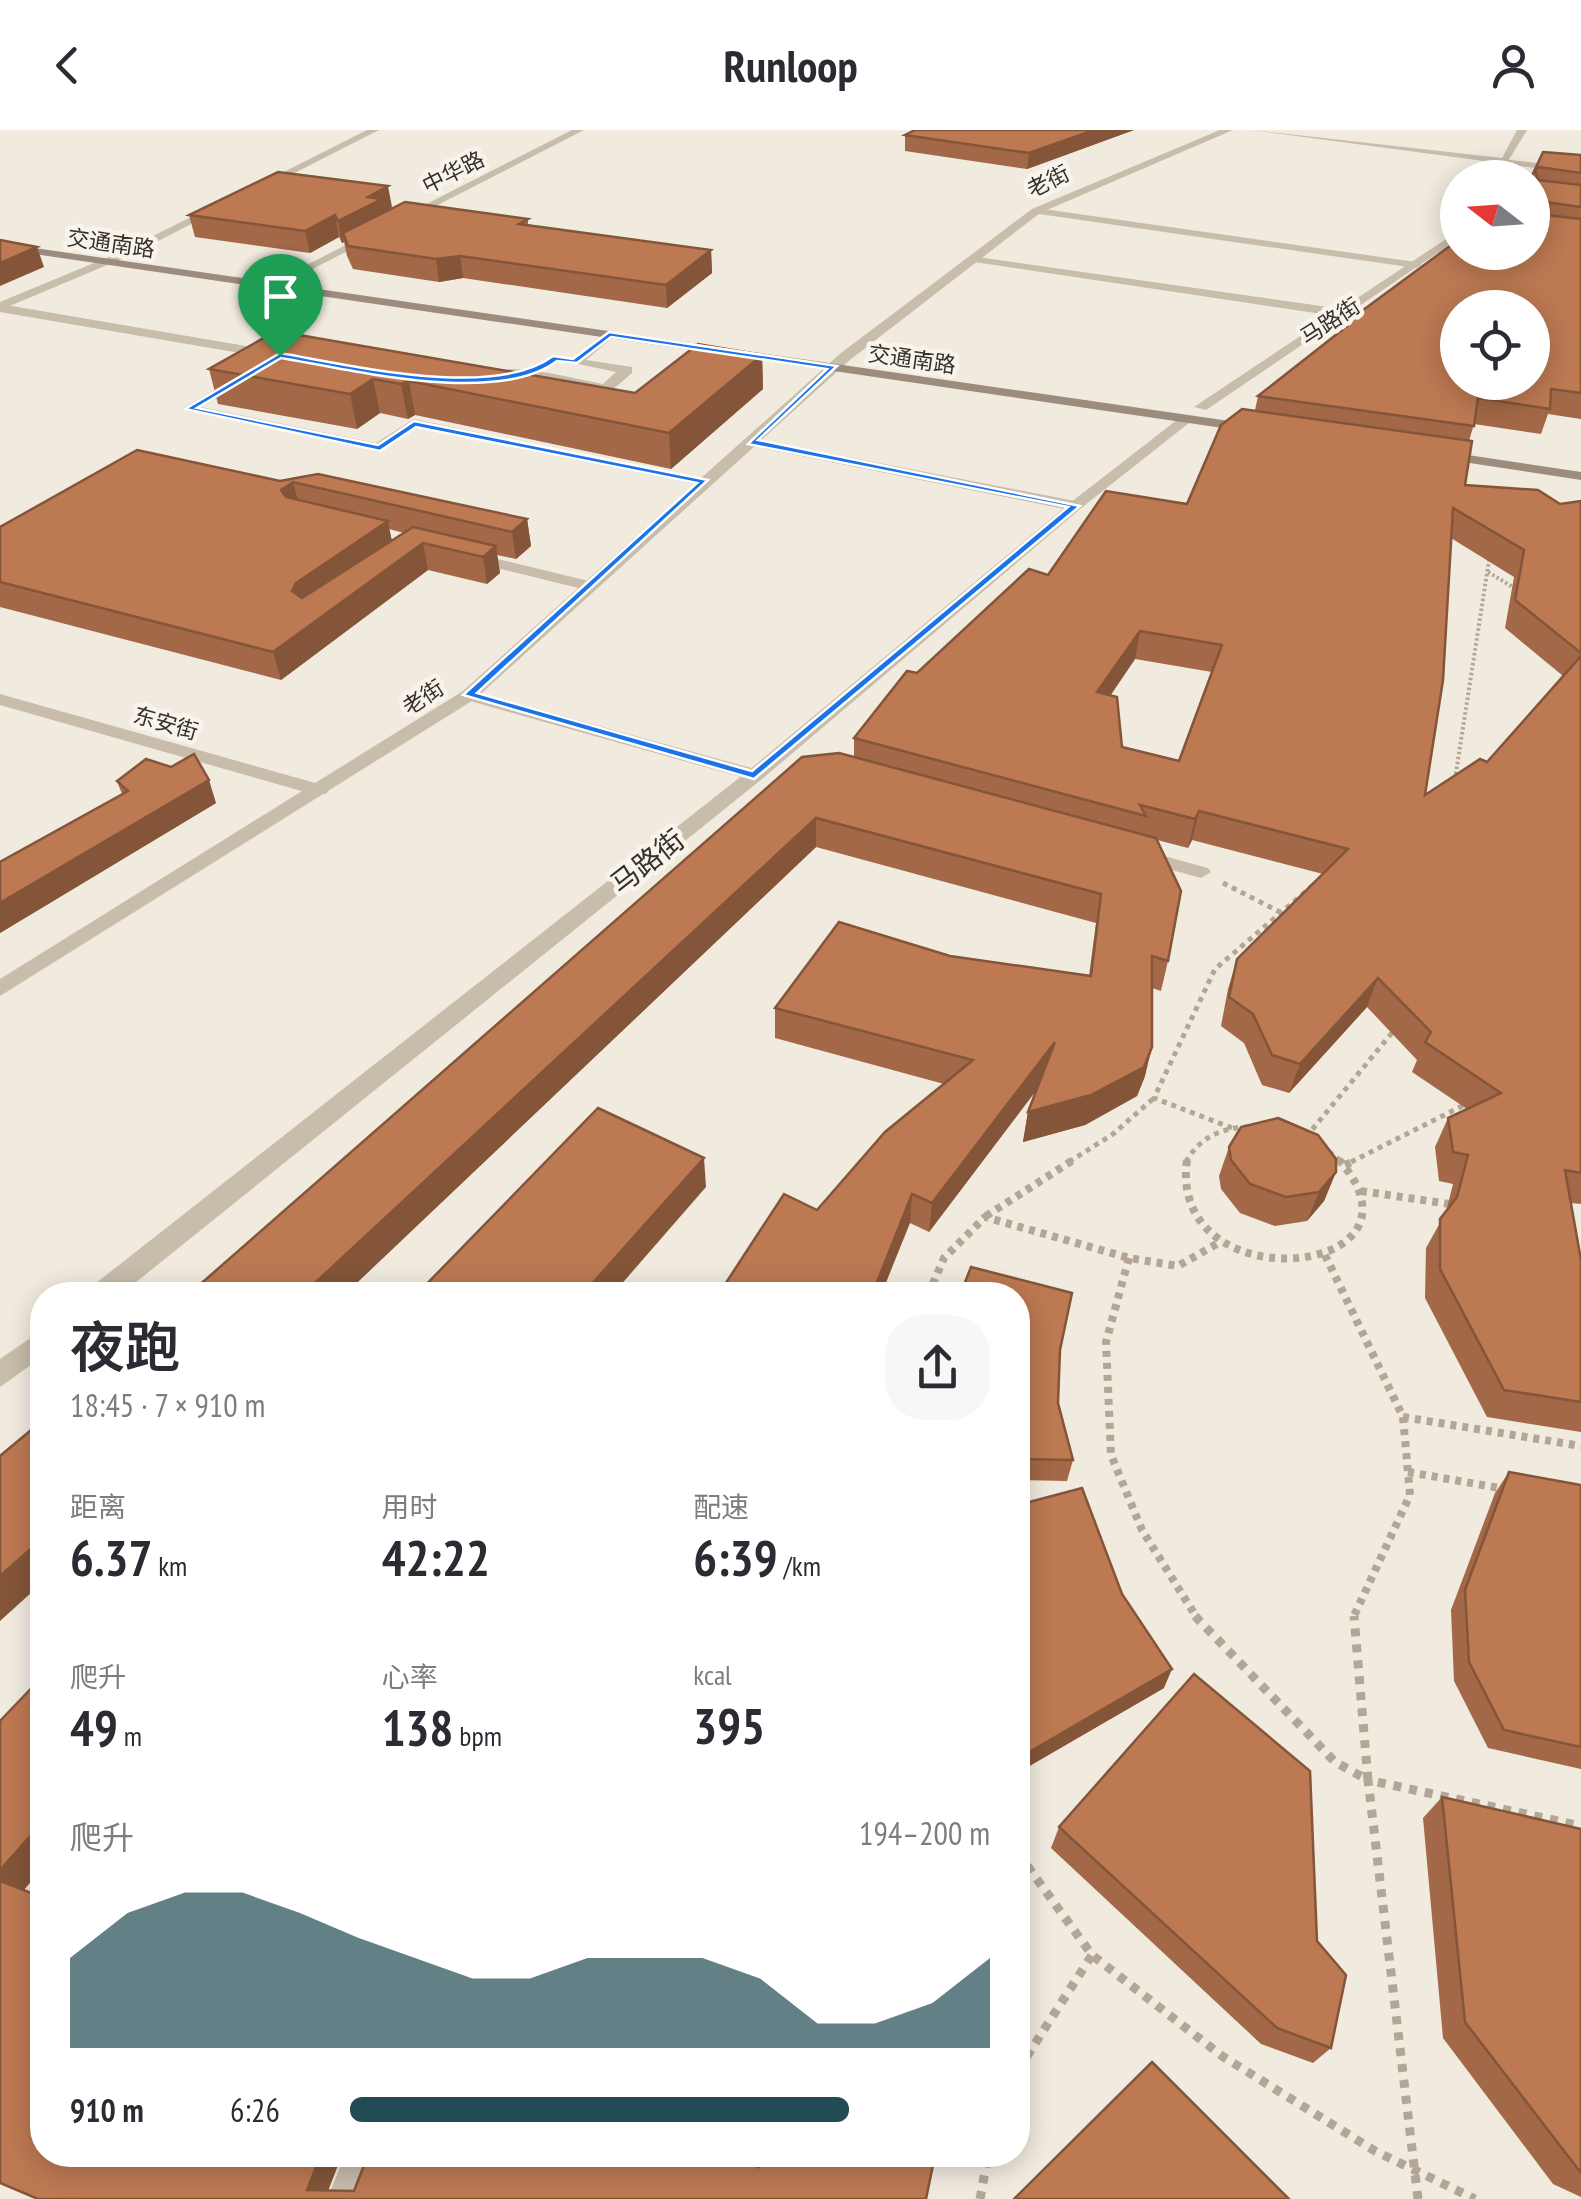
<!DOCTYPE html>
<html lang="zh">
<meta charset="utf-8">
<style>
body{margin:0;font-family:"PT Sans Narrow","Noto Sans SC",sans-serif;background:#f7f7f7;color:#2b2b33;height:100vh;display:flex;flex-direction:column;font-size:38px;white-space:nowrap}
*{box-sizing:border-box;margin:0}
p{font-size:32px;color:#7c7c81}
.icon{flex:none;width:55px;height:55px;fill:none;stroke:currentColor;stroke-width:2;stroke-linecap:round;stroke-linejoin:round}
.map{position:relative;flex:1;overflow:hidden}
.drawer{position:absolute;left:30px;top:1152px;width:1000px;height:885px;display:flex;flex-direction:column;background:#fff;border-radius:40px;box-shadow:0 5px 25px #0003}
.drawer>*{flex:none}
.needle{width:65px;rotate:287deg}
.controls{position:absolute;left:1440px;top:30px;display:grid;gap:20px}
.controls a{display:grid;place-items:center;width:110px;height:110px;border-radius:50%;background:#fff;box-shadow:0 5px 25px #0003;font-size:50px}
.pin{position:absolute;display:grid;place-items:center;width:85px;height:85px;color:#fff;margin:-102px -42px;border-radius:50% 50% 50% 0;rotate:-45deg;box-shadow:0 0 10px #0007}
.pin .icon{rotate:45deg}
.round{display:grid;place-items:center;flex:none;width:105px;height:105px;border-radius:40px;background:#f7f7f7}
.headline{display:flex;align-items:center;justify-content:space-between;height:170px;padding:0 40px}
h1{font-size:55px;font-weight:600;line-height:75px}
.figures{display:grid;grid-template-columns:repeat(3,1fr);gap:15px;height:170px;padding:10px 40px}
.figures div{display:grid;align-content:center}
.figures b{font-size:50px;font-weight:600}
.figures small{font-size:28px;font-weight:400}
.figures p{font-size:28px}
.chart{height:280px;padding:20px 40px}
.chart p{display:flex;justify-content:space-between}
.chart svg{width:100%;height:180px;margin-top:10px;fill:#234b55;opacity:.7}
ul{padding:0 40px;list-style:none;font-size:32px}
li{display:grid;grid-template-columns:160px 120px 1fr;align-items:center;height:75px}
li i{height:25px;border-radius:12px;background:#234b55}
header{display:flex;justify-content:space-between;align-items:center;height:130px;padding:0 40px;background:#fff;font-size:45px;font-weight:600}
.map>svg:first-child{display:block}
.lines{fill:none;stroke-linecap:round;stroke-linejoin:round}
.path-far3{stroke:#b4a696;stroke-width:4;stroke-dasharray:2.5 2.5;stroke-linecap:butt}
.path-far2{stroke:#b4a696;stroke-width:5;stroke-dasharray:5 5;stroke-linecap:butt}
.path-far1{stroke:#b4a696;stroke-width:8;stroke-dasharray:6 6;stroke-linecap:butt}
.path{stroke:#b4a696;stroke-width:9;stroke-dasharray:8 8;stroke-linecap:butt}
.minor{fill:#c8bcab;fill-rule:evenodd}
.tertiary{fill:#c8bcab;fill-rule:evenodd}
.secondary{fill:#9b8c7d;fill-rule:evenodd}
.wall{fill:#a26847;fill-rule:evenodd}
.shaded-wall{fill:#845539}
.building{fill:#bc7952;stroke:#845539;stroke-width:2.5;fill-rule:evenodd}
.route{fill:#1a73e8;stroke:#fff;stroke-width:2.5;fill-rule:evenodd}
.labels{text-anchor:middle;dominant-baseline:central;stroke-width:9;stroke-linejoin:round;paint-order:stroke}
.far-street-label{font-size:22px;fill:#362f2a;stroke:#f8f4eb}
.street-label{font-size:28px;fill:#362f2a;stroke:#f8f4eb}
</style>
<header><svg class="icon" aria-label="back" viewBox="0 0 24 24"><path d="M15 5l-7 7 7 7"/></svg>Runloop<svg class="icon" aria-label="person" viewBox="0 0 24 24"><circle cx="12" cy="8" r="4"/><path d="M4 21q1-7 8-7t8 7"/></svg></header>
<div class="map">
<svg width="1581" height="2069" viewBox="0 0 1581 2069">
<rect width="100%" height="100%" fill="#f1eadf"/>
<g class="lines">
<!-- path-far3 -->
<g class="path-far3">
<polyline points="1488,442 1516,459"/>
<polyline points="1455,649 1490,424"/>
</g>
<!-- path-far2 -->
<g class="path-far2">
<polyline points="1223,753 1280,782"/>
<polyline points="1232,998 1154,968 1215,839 1312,756"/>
<polyline points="1306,1007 1396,898"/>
<polyline points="1069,1032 1113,1004 1154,968"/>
<path d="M1186,1032C1216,975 1303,997 1342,1032"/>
<polyline points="1351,1032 1468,973"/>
</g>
<!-- path-far1 -->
<g class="path-far1">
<path d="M1187,1030C1167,1175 1443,1147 1339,1030"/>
<polyline points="1345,1035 1356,1030"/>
<polyline points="1361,1061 1456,1075"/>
<polyline points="986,1086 1073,1030"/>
<polyline points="1325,1125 1403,1287 1410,1365 1353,1488"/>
<polyline points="1129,1128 1106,1212 1111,1325 1142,1400 1197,1488"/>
<polyline points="928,1165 944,1128 985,1087 1129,1128 1178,1136 1222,1111"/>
<polyline points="1403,1287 1581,1316"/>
<polyline points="1408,1342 1505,1359"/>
</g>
<!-- path -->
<g class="path">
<polyline points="1195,1486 1335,1632 1368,1650 1354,1486"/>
<polyline points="1018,1723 1092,1825 1222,1926 1375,2021 1475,2069"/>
<polyline points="1018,1940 1092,1825"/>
<polyline points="980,2069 988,2025"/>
<polyline points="1418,2069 1368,1650 1581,1696"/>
</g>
<!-- minor -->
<g class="minor">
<polygon points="1501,29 1581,38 1581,44 1505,34"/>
<polygon points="1036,78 1416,132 1422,135 1416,138 1032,83"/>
<polygon points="971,126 1342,179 1348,183 1342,187 967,131"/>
<polygon points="0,174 275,221 281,225 275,229 0,182"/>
<path d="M609,200L613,207L586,230L632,237V243L611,261L485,244C508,230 576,249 603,254L616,242L569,232Z"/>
<polygon points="243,243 250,247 248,250 201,277 376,313 414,289 712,352 705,356 416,298 379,322 182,279"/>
<polygon points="751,308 1075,371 1083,376 1075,381 746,315 744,312"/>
<polygon points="465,421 593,452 595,455 587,460 459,429 457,426"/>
<polygon points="469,560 762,641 765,645 762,649 748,649 463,569 463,561"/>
<polygon points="0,564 326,656 329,660 326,664 312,664 0,575"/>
<polygon points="1138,719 1208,738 1211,742 1201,748 1131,729 1131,721"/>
<polygon points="345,2025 385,2025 367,2069 327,2069"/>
</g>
<!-- tertiary -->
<g class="tertiary">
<polygon points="367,0 379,0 261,60 252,58"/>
<polygon points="572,0 584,0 295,148 285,146"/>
<polygon points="1220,0 1233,0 1040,83 851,229 475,569 0,866 0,849 463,561 841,223 1032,79"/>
<polygon points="1251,0 1502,28 1517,0 1527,0 1499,46 1494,43 1499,33"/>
<polygon points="217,74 226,76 131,125 0,180 0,172 123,121"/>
<polygon points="1458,101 1458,109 1206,280 1194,277"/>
<polygon points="1182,286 1194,289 1080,379 762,649 120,1165 88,1165 91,1157 748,641 1070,373"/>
<polygon points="42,1200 42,1227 0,1257 0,1229"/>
</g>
<!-- secondary -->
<g class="secondary">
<polygon points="0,113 1257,295 1264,299 1257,303 0,119"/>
<polygon points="1435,320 1581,342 1581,350 1430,327 1430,321"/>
</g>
</g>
<!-- wall -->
<g class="wall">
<polygon points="915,0 1134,0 1027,39 905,21 905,5"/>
<path d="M1543,22L1581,25V289L1548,284L1541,304L1474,294L1469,311L1465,355L1560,374L1581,371V1074L1571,1073L1581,1130V1302L1487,1287L1425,1168L1426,1118L1446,1082L1453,1054L1439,1051L1435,1017L1448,988L1467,979L1412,942L1417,930L1367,877L1289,963L1262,955L1244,913L1221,896L1228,859L1237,829L1323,744L1192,710L1188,718L1157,710L1168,831L1161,861L1152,858L1145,946L1137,966L1085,995L1023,1012L1028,982L1038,958L929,1102L910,1093L817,1080L944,954L775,908V878L950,826L1089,846L1096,793L816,717L344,1165L854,627V608L917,543L1048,445L1187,374L1255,280L1258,266L1346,197L1347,192L1532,122V48ZM1451,408L1514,447L1505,498L1563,546L1487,632L1425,665ZM1135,529L1212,542L1179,631L1122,617L1110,566Z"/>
<polygon points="392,77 384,83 528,89 528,96 711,120 712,143 667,178 463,148 439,152 353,139 347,126 344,112 342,113 339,107 310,123 195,107 189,85"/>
<polygon points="762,225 763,259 671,339 415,285 408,289 380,283 357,299 218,274 209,239 635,263"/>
<path d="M318,344L527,389L531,416L516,429L497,425L500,443L487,454L428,440L281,550L0,477V397ZM389,399L404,403L392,410Z"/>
<polygon points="117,651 216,673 0,803 0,732 122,664"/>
<polygon points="1229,1017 1336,1042 1324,1071 1307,1091 1275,1096 1240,1083 1221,1059 1219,1046"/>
<polygon points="1018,1165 1060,1220 1058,1273 1073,1330 1067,1351 1018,1350"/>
<polygon points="1509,1342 1581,1355 1581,1639 1488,1618 1454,1551 1451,1480 1495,1363"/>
<polygon points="1018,1375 1122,1464 1164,1558 1019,1642 1018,1640"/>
<polygon points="1442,1667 1581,1699 1581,2067 1553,2054 1443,1908 1423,1688"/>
<polygon points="1059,1697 1317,1811 1331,1918 1313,1933 1261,1914 1051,1718"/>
</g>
<!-- shaded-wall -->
<g class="shaded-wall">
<polygon points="1094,0 1134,0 1027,39 1029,23"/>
<polygon points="388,56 392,77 384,82 386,90 343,103 344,112 342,113 338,91 368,67"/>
<polygon points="335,85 339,107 310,123 305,101"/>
<polygon points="37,117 44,137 0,156 0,133"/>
<polygon points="711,120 712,143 667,178 666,155"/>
<polygon points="460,126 463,148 439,152 436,129"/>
<polygon points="762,225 763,259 671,339 669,303"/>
<polygon points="373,249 380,283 357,299 350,264"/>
<polygon points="409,251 415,285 408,289 401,254"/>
<polygon points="293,352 300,378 287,387 281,360"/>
<polygon points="527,389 531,416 516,429 512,402"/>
<polygon points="388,391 393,418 303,481 292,461 296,453"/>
<polygon points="423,413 428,440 281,550 273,522"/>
<polygon points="496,416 500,443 487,454 483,427"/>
<polygon points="1140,501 1135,529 1093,591 1097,562"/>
<polygon points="209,650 216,673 0,803 0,773"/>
<polygon points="1199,681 1192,710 1188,718 1195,689"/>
<polygon points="816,688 816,717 344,1165 302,1165"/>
<polygon points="1378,848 1367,877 1289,963 1300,934"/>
<polygon points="1055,912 1050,942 929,1102 932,1073"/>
<polygon points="1152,917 1145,946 1137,966 1085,995 1023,1012 1028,982"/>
<polygon points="704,1028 706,1057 612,1165 582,1165"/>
<polygon points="1336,1042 1324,1071 1307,1091 1319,1062"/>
<polygon points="912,1064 910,1093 881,1165 872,1165"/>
<polygon points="42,1409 42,1453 0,1491 0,1446"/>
<polygon points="1172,1539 1164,1558 1019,1642 1024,1625"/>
<polygon points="42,1693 42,1739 17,1768 0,1754 0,1740"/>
<polygon points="321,2025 342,2025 325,2069 307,2060"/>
</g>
<!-- building -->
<g class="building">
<polygon points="915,0 1094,0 1029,23 905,5"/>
<path d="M1543,22L1581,25V43L1539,37L1535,40L1538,50L1581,55V77L1539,71L1535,75L1538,84L1581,89V263L1551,259L1550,279L1478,268L1474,296L1258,266L1351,193L1347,192L1458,110V122H1532V48H1531ZM1458,178H1532V252H1458Z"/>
<polygon points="278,42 388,56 368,67 382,69 338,91 335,85 305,101 189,85"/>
<polygon points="405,72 528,89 519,94 711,120 666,155 460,126 436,129 348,116 343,103"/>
<polygon points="0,110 37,117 0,133"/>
<polygon points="276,201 635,263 698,214 762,225 669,303 409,251 401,254 373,249 350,264 209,239"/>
<path d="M1242,279L1472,311L1465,355L1538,360L1560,374L1581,371V523L1515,470L1524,420L1453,378L1443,550L1425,665L1480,629L1487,632L1581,526V1043L1565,1040L1581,1130V1272L1504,1260L1440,1139V1089L1457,1067L1468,1025L1453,1022L1448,988L1501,963L1425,912L1431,902L1378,848L1300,934L1272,925L1253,884L1229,867L1237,829L1348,719L1199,681L1195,689L1140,675L1146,686L854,608L907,541L917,543L1029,439L1048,445L1106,361L1187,374L1221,295ZM1140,501L1222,515L1179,631L1122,617L1117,567L1097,562Z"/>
<polygon points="137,320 280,351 318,344 527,389 512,402 293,352 281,360 286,367 388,391 296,453 292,461 302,468 413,397 496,416 483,427 423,413 273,522 0,452 0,397"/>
<polygon points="839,623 1156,708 1181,761 1168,831 1152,826 1152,917 1144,937 1091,965 1028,982 1055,912 932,1073 912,1064 872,1165 718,1165 784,1064 817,1080 885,1002 973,930 775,878 839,792 950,826 1091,846 1101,764 816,688 302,1165 188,1165 802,627"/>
<polygon points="194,624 209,650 0,773 0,732 128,661 117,651 146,629 171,637"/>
<polygon points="598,978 704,1028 582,1165 416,1165"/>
<polygon points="1278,988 1318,1005 1336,1029 1336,1042 1319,1062 1286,1067 1250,1054 1231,1030 1229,1017 1241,997"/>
<polygon points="971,1137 1072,1163 1060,1220 1058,1273 1073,1330 1018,1329 1018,1165 960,1165"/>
<polygon points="42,1291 42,1409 0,1446 0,1326"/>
<polygon points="1509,1342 1581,1355 1581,1617 1504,1600 1469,1532 1465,1460"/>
<polygon points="1082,1358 1122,1464 1172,1539 1024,1625 1018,1613 1018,1375"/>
<polygon points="1194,1544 1310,1641 1317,1811 1346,1845 1331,1918 1277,1898 1059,1697"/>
<polygon points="42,1547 42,1693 0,1740 0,1591"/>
<polygon points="1442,1667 1581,1699 1581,2043 1465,1892"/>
<polygon points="0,1751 42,1767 42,2025 321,2025 307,2060 354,2061 368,2025 730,2025 759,2037 762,2025 935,2025 926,2069 38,2069 0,2053"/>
<polygon points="1152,1932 1289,2069 1014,2069"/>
</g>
<!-- route -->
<path class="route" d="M609,202L837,236L758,310L1080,376L754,649L463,565L697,353L416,297L380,321L185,279L280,223C350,235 494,270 553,226L573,229ZM611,207L827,239L748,314L1068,377L752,641L477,563L708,350L414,291L378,315L197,278L281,228C352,240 498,276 557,231L577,233Z"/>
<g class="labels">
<!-- far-street labels -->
<g class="far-street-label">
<text transform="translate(453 42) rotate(-27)">中华路</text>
<text transform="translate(1048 51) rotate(-27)">老街</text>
<text transform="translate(111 113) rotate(8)">交通南路</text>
<text transform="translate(1330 191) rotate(-33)">马路街</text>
<text transform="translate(912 229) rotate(8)">交通南路</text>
<text transform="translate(423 567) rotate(-33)">老街</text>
<text transform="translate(166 593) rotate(16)">东安街</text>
</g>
<!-- street labels -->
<g class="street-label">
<text transform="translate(647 731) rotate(-38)">马路街</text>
</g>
</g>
</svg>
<div class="controls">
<a><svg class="needle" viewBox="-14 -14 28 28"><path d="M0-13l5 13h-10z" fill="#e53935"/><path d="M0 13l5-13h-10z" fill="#7c7c81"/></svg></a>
<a><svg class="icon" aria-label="locate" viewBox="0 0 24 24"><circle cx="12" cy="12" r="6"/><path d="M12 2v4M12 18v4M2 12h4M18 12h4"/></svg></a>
</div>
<div class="pin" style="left:280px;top:226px;background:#1e9e55"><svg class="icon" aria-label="arrive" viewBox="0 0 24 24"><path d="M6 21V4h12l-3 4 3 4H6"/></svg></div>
<section class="drawer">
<div class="headline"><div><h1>夜跑</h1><p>18:45 · 7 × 910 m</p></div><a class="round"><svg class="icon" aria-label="share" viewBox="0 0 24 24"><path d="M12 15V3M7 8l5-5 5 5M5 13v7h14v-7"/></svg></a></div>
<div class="figures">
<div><p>距离</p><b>6.37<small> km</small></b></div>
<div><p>用时</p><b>42:22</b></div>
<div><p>配速</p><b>6:39<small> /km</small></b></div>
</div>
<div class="figures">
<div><p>爬升</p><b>49<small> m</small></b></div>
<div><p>心率</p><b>138<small> bpm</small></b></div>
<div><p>kcal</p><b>395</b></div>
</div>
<div class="chart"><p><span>爬升</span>194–200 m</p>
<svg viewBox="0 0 160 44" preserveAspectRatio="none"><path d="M0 44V22L10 11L20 6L30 6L40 11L50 17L60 22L70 27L80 27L90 22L100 22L110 22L120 27L130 38L140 38L150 33L160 22V44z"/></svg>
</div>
<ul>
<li><b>910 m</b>6:26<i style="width:78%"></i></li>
</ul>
</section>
</div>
